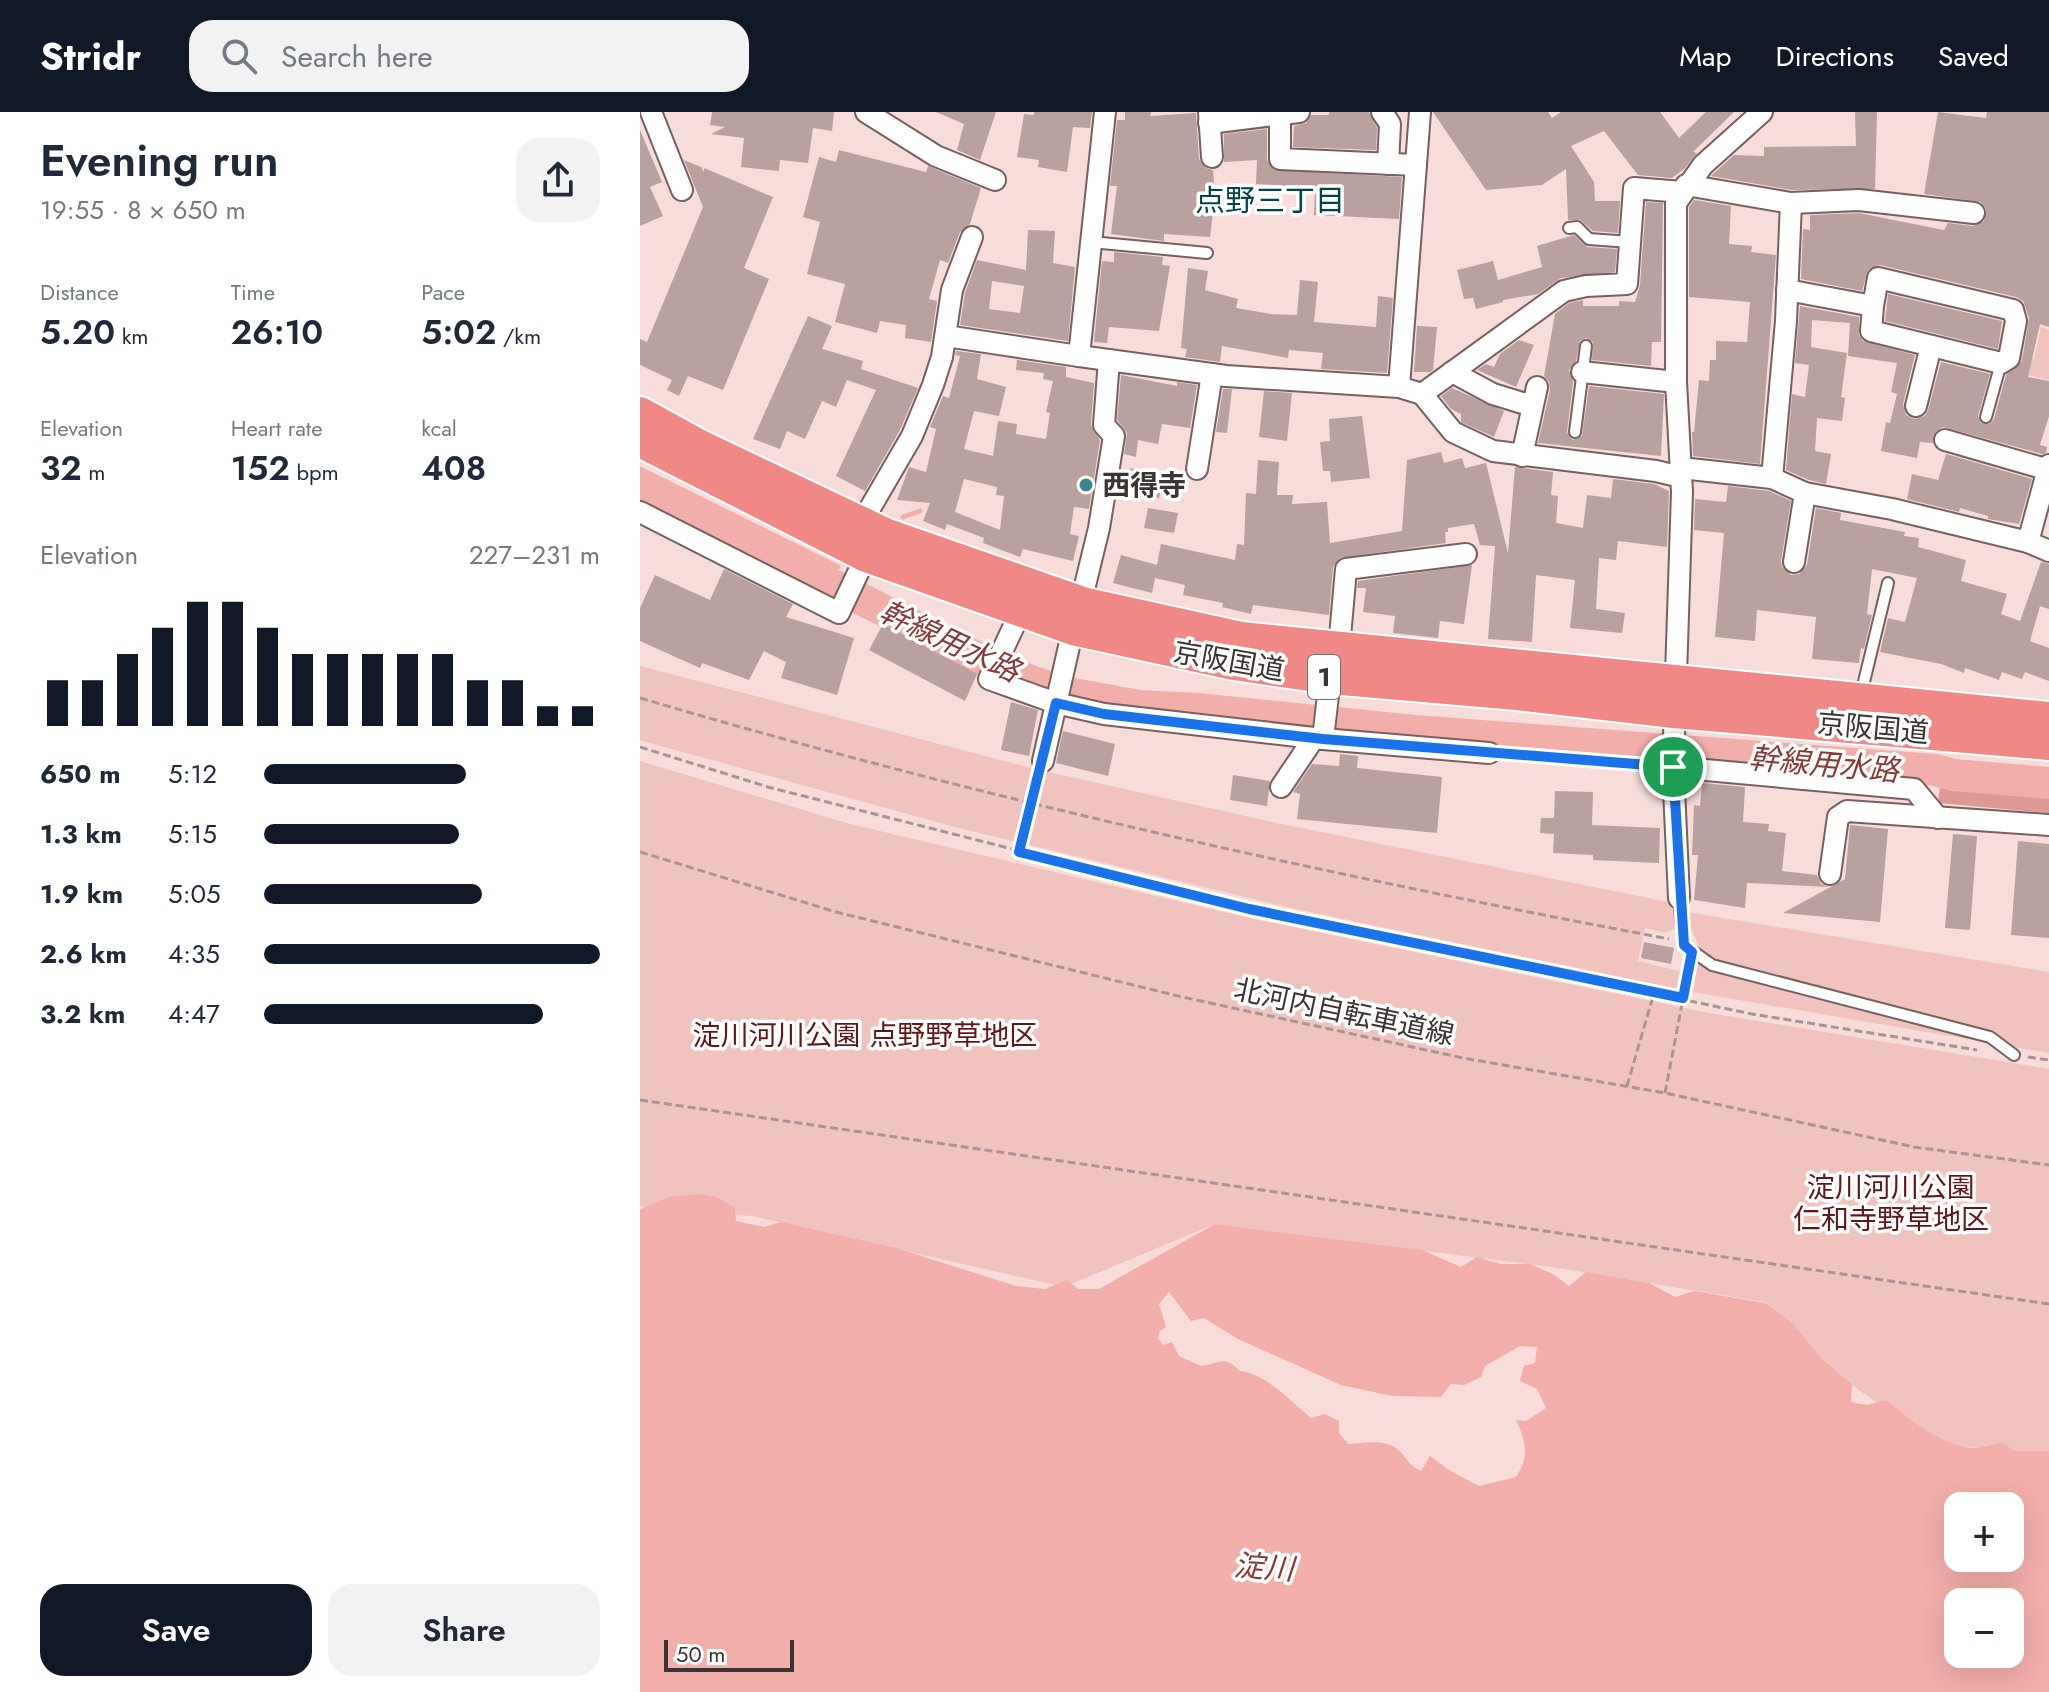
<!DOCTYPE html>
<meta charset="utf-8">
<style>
body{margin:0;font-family:Jost,"Noto Sans JP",sans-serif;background:#f2f2f3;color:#1f2937;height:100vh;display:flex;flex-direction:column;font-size:30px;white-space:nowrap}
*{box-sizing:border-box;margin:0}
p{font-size:26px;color:#747a83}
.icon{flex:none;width:44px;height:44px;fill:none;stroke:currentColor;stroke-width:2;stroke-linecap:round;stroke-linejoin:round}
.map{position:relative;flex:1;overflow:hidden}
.details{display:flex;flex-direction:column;background:#fff;width:640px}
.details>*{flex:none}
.tools{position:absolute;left:1304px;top:1380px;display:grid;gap:16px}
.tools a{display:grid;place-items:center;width:80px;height:80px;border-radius:16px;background:#fff;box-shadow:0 8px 32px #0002;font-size:40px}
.scale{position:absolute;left:24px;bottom:20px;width:130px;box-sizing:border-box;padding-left:8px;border:4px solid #3d3332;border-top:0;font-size:22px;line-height:28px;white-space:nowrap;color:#3d3332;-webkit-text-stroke:6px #fff;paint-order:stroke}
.pin{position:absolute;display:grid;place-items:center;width:68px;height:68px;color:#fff;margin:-34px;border:4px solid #fff;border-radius:50%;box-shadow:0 2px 8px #0007}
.round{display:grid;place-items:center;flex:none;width:84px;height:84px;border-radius:24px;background:#f2f2f3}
.headline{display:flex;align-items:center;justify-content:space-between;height:136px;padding:0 40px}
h1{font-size:44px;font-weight:600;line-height:60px}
.stats{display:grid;grid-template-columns:repeat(3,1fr);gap:12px;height:136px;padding:8px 40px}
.stats div{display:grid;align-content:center}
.stats b{font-size:34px;font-weight:600}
.stats small{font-size:22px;font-weight:400}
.stats p{font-size:22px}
.chart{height:224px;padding:16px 40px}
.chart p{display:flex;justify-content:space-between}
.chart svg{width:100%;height:144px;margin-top:8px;stroke:#111827;stroke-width:6}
.primary-button{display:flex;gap:16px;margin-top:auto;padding:16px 40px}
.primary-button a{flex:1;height:92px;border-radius:24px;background:#111827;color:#fff;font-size:32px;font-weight:600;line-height:92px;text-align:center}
.primary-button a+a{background:#f2f2f3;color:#1f2937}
ul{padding:0 40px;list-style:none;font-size:26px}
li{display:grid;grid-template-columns:128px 96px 1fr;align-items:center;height:60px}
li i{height:20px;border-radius:10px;background:#111827}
header{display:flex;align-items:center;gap:48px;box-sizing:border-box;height:112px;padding:0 40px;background:#111827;color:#fff}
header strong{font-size:38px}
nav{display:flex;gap:44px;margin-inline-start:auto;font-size:28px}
.search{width:560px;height:72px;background:#f2f2f3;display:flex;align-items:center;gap:20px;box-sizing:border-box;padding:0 28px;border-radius:24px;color:#747a83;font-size:30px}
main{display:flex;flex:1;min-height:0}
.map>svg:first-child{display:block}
.green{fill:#f0c3bf}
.forest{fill:#dd9a95}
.water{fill:#f2aea9;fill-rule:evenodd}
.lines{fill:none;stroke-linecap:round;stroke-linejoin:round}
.stream{stroke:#f2aea9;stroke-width:5}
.river{stroke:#f2aea9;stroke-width:32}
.building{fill:#baa19f;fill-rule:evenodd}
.service-casing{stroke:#77605e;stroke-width:14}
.minor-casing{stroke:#77605e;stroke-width:24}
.trunk-casing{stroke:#fff;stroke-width:36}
.path{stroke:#a89493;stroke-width:3;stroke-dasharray:8 4;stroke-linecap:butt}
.service{stroke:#fff;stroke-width:10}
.minor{stroke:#fff;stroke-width:20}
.trunk{stroke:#f08886;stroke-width:32}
.route-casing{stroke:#fff;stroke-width:16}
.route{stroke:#1a73e8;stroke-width:10}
.poi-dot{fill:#3d858c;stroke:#fff;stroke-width:3}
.labels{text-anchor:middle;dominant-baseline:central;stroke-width:7;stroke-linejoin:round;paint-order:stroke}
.shield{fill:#fff;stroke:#777070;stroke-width:2}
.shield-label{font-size:26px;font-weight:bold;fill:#3d3332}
.poi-label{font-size:28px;font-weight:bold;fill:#3d3332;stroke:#fff;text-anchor:start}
.street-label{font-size:28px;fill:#3d3332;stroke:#fff}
.park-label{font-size:28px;fill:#641518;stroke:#fff}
.neighbourhood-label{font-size:30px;fill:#01454a;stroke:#fff}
.water-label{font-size:30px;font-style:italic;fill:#8a3937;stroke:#fff}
</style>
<header>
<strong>Stridr</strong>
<div class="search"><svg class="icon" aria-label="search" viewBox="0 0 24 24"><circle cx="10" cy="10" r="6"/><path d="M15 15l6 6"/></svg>Search here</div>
<nav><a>Map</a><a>Directions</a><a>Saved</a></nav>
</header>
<main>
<section class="details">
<div class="headline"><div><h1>Evening run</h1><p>19:55 · 8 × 650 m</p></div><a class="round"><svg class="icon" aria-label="share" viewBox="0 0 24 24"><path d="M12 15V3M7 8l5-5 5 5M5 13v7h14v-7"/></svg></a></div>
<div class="stats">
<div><p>Distance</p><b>5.20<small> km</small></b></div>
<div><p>Time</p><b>26:10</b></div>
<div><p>Pace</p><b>5:02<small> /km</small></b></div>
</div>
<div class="stats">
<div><p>Elevation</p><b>32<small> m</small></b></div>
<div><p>Heart rate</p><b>152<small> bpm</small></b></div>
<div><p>kcal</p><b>408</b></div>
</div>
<div class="chart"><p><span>Elevation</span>227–231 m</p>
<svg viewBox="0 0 160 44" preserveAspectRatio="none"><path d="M5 44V30M15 44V30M25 44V22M35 44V14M45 44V6M55 44V6M65 44V14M75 44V22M85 44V22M95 44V22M105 44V22M115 44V22M125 44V30M135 44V30M145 44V38M155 44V38"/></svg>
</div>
<ul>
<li><b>650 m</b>5:12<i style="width:60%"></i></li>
<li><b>1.3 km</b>5:15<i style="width:58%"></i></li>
<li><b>1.9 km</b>5:05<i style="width:65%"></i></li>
<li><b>2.6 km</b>4:35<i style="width:100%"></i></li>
<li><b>3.2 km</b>4:47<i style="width:83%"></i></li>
</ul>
<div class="primary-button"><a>Save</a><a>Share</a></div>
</section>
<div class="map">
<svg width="1409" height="1580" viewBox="0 0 1409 1580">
<rect width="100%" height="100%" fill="#f7dcda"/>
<!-- green -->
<g class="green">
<polygon points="1401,215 1409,218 1409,268 1370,259 1374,242 1394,247"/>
<polygon points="0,554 395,657 632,710 1033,791 1037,816 1024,821 1005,816 998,849 1043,860 1040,878 647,795 315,715 17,633 0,628"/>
<polygon points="0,649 210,712 609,806 1069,901 1409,957 1409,1339 1391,1341 1297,1332 1200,1265 1125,1190 912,1155 575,1112 424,1175 112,1104 0,1094"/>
<polygon points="1047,800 1409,860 1409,941 1053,880 1059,833 1049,814"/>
</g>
<!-- forest -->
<polygon class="forest" points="1300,674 1409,684 1409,701 1298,691"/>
<!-- water -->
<path class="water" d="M59,1082L77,1085L95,1096L96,1109L124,1115L141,1110L256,1136L376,1174L405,1177L427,1168L438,1177H459L575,1112L782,1138L821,1155L837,1145L861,1152H890L913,1162L929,1174L946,1160L1009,1171L1035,1185L1055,1179L1125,1191L1152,1211L1181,1246L1212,1273L1211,1290L1227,1293L1246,1288C1268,1306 1306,1337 1336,1336C1345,1335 1354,1332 1362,1330L1374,1339H1409V1580H0V1097L29,1085ZM529,1180L551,1209L564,1206L598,1227L701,1273L752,1284L801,1285L811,1272L824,1273L841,1265L845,1254L880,1234L897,1235L895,1251L884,1254L880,1269L897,1277L906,1296L886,1309L876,1308C886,1330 890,1344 876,1365L839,1374L809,1358L790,1344L781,1359C768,1354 766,1343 756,1336C743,1327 722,1331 708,1332L699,1321V1309L685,1302L671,1306C651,1289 626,1262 600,1259C583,1242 580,1252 561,1254L539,1244L532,1230L523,1233L518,1226L520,1219L526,1215L519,1192ZM1318,1394H1370V1446H1318ZM1318,1490H1370V1542H1318Z"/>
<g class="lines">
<!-- stream -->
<g class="stream">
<polyline points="0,357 198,455"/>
<polyline points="263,405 280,399"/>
</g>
<!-- river -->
<polyline class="river" points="0,376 346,550 393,570 433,582 499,594 557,597 774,619 1295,658 1314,663 1409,671"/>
</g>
<!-- building -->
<g class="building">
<polygon points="72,0 194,0 192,19 173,16 168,51 140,48 139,59 101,55 104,26 71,22 85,15 70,13"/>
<polygon points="296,0 356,0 340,48 317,38 324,12"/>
<polygon points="394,0 452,0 450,16 433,15 427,60 398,55 399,48 377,45 384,2 394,3"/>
<polygon points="485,0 511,0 510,4 556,1 559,47 566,56 573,58 575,85 570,125 524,122 524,129 471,122 477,74 470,74 477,8 485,8"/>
<polygon points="689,0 729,0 737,16 736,38 653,35 654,14 666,11 671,3 689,3"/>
<polygon points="793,0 908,0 912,6 921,0 1020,0 1039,26 1066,0 1094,0 1053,40 1057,41 1045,56 1032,66 998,63 964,19 931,34 954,70 955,89 980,89 978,121 953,119 940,108 928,108 926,57 902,73 846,78"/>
<polygon points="1215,0 1237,0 1235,77 1152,78 1071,64 1094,43 1124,44 1124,35 1216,34"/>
<polygon points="1298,0 1346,6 1347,0 1409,0 1409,215 1400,212 1388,265 1409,269 1409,304 1400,333 1407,335 1406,341 1402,342 1303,315 1296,319 1293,331 1280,330 1277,346 1241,339 1246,310 1250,311 1257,282 1251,280 1257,251 1208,244 1210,211 1172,208 1171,235 1207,241 1201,285 1205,286 1202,309 1177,306 1175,339 1191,342 1186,372 1169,368 1146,358 1152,282 1165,285 1169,253 1155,251 1160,194 1219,205 1219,223 1223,229 1275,243 1263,292 1266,303 1274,307 1285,304 1288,298 1301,250 1350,262 1338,304 1341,311 1349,312 1354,307 1366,263 1382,249 1389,206 1383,189 1376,185 1240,153 1228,158 1222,179 1161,167 1163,117 1170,118 1170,103 1219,101 1304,118 1308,111 1333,114 1344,109 1346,97 1341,90 1284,82"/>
<polygon points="627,17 627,48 634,58 762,65 759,107 674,103 675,76 616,72 617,48 584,50 584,22"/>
<polygon points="0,18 22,70 10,75 23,104 0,114"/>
<polygon points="199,38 286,60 288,54 341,76 330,112 320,120 308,151 300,148 289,187 297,189 291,230 265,226 266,213 240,209 237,221 195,210 205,172 167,162 180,110 163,105 179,45 196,50"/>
<polygon points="44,48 61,55 64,60 64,56 133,85 104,156 129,167 83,278 48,264 39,284 27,278 32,268 0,253 0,227 7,230 63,95"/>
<polygon points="1054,88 1091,94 1089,132 1112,134 1111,140 1136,143 1120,352 1053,344 1052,320 1054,320 1059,268 1069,269 1070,248 1076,248 1076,229 1107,230 1110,190 1049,185 1049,95"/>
<polygon points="1006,90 1023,91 1021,230 1012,230 1011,254 952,248 953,230 946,226 940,229 936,249 929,258 933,270 927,320 933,328 942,324 949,274 1024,282 1021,344 898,331 910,278 909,270 904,264 915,202 929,191 943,188 943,194 979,194 979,189 995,190 1000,173"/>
<path d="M388,118L415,119L413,151L435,155L428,229L320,213L325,181L337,148L386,158ZM352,169L384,174L380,201L349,197Z"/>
<polygon points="934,123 947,135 977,137 975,160 921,166 898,182 863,188 863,190 836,197 833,186 824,187 817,158 853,149 858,168 902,155 897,134"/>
<polygon points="474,140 523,145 522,153 530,154 519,219 469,215 467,231 454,230 462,149 474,150"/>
<polygon points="548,156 568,159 565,178 598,187 596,196 631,202 657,203 660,168 678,170 674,210 736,215 738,184 753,186 747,261 681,257 683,241 649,238 648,246 582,234 580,250 545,245 547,237 541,236"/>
<polygon points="1248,182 1362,209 1358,237 1245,209"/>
<polygon points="168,204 192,214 182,237 223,249 221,257 278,276 260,318 225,379 196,364 236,278 207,268 196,295 182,289 165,327 147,319 140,337 113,327"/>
<polygon points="777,214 797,215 793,258 790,260 774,260"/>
<polygon points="879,228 894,233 876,275 837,258 846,252 854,255 860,242"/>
<path d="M316,239L341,242L337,267L366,275L359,304L334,299L324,337L353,344L358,309L377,312L376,322L406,327L410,301L406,300L413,269L403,267L404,261L376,258L377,248L426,255V265L454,271L451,313L460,328L449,397L434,395L430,422L439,424L433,449L383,437L380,445L343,431L344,426L307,412L305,418L283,409L290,391L257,388L269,355L286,360L296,317L290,315L303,284L309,286L320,244L315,243ZM324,367L357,375L356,383L364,384L360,418L315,400Z"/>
<polygon points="481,263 537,274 537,270 557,273 550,316 522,312 518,332 498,328 496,345 484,342 487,321 477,308"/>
<polygon points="812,276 864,299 854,325 821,310 821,302 811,297 801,284"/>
<polygon points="583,277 592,277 587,321 576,320"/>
<polygon points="624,279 652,281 647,329 619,325"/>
<polygon points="722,304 730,366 691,370 690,359 683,359 680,330 690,329 689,307"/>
<polygon points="801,340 804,351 822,346 825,356 846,351 868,441 875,355 913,360 911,383 918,384 916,411 943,416 947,383 971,386 973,367 1014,372 1029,379 1027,435 978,429 976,448 959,446 956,497 985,501 982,521 930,516 935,468 896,463 892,530 848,527 855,434 840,433 834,412 808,416 808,420 805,420 806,431 700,446 693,455 689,503 613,493 611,502 582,495 583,491 543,483 545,473 515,466 512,481 473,471 481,443 517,453 521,432 595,448 597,432 604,433 606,381 616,382 618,348 639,350 637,383 653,383 652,392 687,390 690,431 762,419 767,348"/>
<polygon points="1306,342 1392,367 1379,412 1348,407 1348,404 1320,396 1319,400 1267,387 1272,362 1298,368"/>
<polygon points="490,356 524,365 519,386 484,378"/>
<polygon points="1088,374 1129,379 1151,389 1141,449 1142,455 1151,463 1159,462 1167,453 1176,396 1201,401 1200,408 1265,420 1264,424 1279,426 1278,435 1326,448 1321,469 1367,482 1361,502 1380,509 1401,450 1409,452 1409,497 1400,494 1390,529 1409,536 1409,569 1385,560 1382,567 1362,560 1359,568 1325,556 1324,561 1301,552 1240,540 1248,506 1265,510 1277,466 1232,457 1227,502 1232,503 1224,537 1221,536 1219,551 1172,547 1176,505 1117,498 1115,529 1075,525 1084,421 1054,418 1055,387 1086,390"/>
<polygon points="508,396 538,401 534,421 504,416"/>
<polygon points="832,453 824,512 800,509 798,526 753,521 755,504 723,500 726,476 717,476 718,469"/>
<polygon points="84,457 153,492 146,505 214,526 197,583 141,566 146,550 124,539 109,568 62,551 60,556 0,529 0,496 15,463 70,488"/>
<polygon points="243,512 337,562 325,589 229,538"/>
<polygon points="371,590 398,598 389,644 361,638"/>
<polygon points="423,619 475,632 468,664 416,651"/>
<polygon points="700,642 718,644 717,656 802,665 797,721 657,707 660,682 653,680 672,652 699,654"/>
<polygon points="593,663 630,669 627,694 590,688"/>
<polygon points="1062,671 1105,675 1103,710 1129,712 1128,719 1146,721 1142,759 1177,763 1181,772 1189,775 1107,771 1105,796 1054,788 1058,743 1052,743 1054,693 1060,694"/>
<polygon points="915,679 953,680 952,713 1020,716 1019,751 953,748 953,743 913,741 914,722 900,721 901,706 914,706"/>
<polygon points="1210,713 1248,717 1240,810 1143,801 1205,767"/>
<polygon points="1313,722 1337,724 1330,818 1305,816"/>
<polygon points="1378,729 1409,732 1409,826 1371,823"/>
<polygon points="1004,830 1034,836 1031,852 1001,846"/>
</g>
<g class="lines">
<defs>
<g id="service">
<polyline points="929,116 937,115 949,127 990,130"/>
<polyline points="451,130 567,141"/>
<polyline points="1346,305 1361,251"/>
<polyline points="935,320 946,234"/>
<polyline points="1221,582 1248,471"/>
<polyline points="1039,786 1044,833 1072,853 1350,925 1374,943"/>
</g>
<g id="minor">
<polyline points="11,0 42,78"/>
<polyline points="226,0 296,44 355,68"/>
<polyline points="465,0 439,244 586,264 759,275 782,282 813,320 853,339 1016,359 1041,365"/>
<polyline points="569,0 572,45"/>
<polyline points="742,0 750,12 748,52"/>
<polyline points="640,3 640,47 776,53"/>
<polyline points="569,11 659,0"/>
<polyline points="1046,73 1151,91 1219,88 1334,101"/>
<polyline points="1147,178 1233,194 1238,166 1373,198 1376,209 1369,246 1361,251 1231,219 1233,194"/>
<polyline points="306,224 439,244"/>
<polyline points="812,260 853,282 892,294"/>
<polyline points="942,260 1036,270"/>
<polyline points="759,275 780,0"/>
<polyline points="782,282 924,179 946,174 987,172 994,76 1042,80"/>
<polyline points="1276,294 1291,234"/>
<polyline points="1305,328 1409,358"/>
<polyline points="882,344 897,275"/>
<polyline points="1041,356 1132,366 1165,381 1252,397 1388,430 1409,439"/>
<polyline points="557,357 572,262"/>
<polyline points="1132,366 1146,209 1151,91"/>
<polyline points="0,400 199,501 226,444"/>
<polyline points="222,410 272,324 293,273 302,245 312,178 332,125"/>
<polyline points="1388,430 1409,353"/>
<polyline points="1154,450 1165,381"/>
<polyline points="441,490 459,416 474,324 464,313 469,248"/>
<polyline points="380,501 349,567 416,591 464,602 683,627 849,641"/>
<polyline points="699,536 706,457 826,442"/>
<polyline points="683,627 690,566"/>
<polyline points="403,649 433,517"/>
<polyline points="1033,655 1274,677 1298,706"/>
<polyline points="641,675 674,626"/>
<polyline points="1190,762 1198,705 1207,699 1409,713"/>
<polyline points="1039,786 1033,655 1042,380 1036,270 1036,91 1063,53 1122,0"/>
</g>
<g id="trunk">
<polyline points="0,301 60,334 245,422 446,492 601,526 1409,606"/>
<polyline points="0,329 226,444 433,517 594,552 690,566 877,582 1034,600 1409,632"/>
</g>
</defs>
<!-- service casing -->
<use href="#service" class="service-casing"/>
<!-- minor casing -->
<use href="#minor" class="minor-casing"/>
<!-- trunk casing -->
<use href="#trunk" class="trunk-casing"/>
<!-- path -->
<g class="path">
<path d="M0,586C338,686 683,762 1029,827"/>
<polyline points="0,635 128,675 609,797 1112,902 1337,938"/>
<polyline points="865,642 1013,655"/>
<polyline points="0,740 196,800 538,884 823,946 1025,981 1274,1035 1409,1053"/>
<polyline points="379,740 398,667"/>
<polyline points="1388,945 1409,948"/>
<polyline points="987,974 1014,881"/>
<polyline points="1025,981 1049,855"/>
<polyline points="0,988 1409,1192"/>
</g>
<!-- service -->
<use href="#service" class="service"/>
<!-- minor -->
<use href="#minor" class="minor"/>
<!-- trunk -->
<use href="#trunk" class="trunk"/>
</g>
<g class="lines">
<defs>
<polygon id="route" points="416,591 464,602 683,627 1033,655 1044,833 1052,840 1043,886 609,797 379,740"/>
</defs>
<!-- route casing -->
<use href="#route" class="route-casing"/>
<!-- route -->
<use href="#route" class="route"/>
</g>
<!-- markers -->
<circle class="poi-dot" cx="446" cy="373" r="8"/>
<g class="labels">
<!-- shield labels -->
<rect class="shield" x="668" y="543" width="32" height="44" rx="6"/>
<g class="shield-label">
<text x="684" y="565">1</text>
</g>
<!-- poi labels -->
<g class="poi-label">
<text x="462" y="373">西得寺</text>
</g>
<!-- street labels -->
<g class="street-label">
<text transform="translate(589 549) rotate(10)">京阪国道</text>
<text transform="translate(1233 616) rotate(5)">京阪国道</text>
<text transform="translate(704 900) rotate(12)">北河内自転車道線</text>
</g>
<!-- park labels -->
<g class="park-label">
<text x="225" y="923">淀川河川公園 点野野草地区</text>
<text x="1251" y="1075">淀川河川公園<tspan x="1251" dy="32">仁和寺野草地区</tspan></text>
</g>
<!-- neighbourhood labels -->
<g class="neighbourhood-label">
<text x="630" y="88">点野三丁目</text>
</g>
<!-- water labels -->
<g class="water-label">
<text transform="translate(310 529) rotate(25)">幹線用水路</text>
<text transform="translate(1184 652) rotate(5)">幹線用水路</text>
<text transform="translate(624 1455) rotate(4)">淀川</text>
</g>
</g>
</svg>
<div class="tools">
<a>+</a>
<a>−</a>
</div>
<div class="scale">50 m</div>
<div class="pin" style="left:1033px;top:655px;background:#1e9e55"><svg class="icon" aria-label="arrive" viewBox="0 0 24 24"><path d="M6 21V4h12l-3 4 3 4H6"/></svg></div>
</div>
</main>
